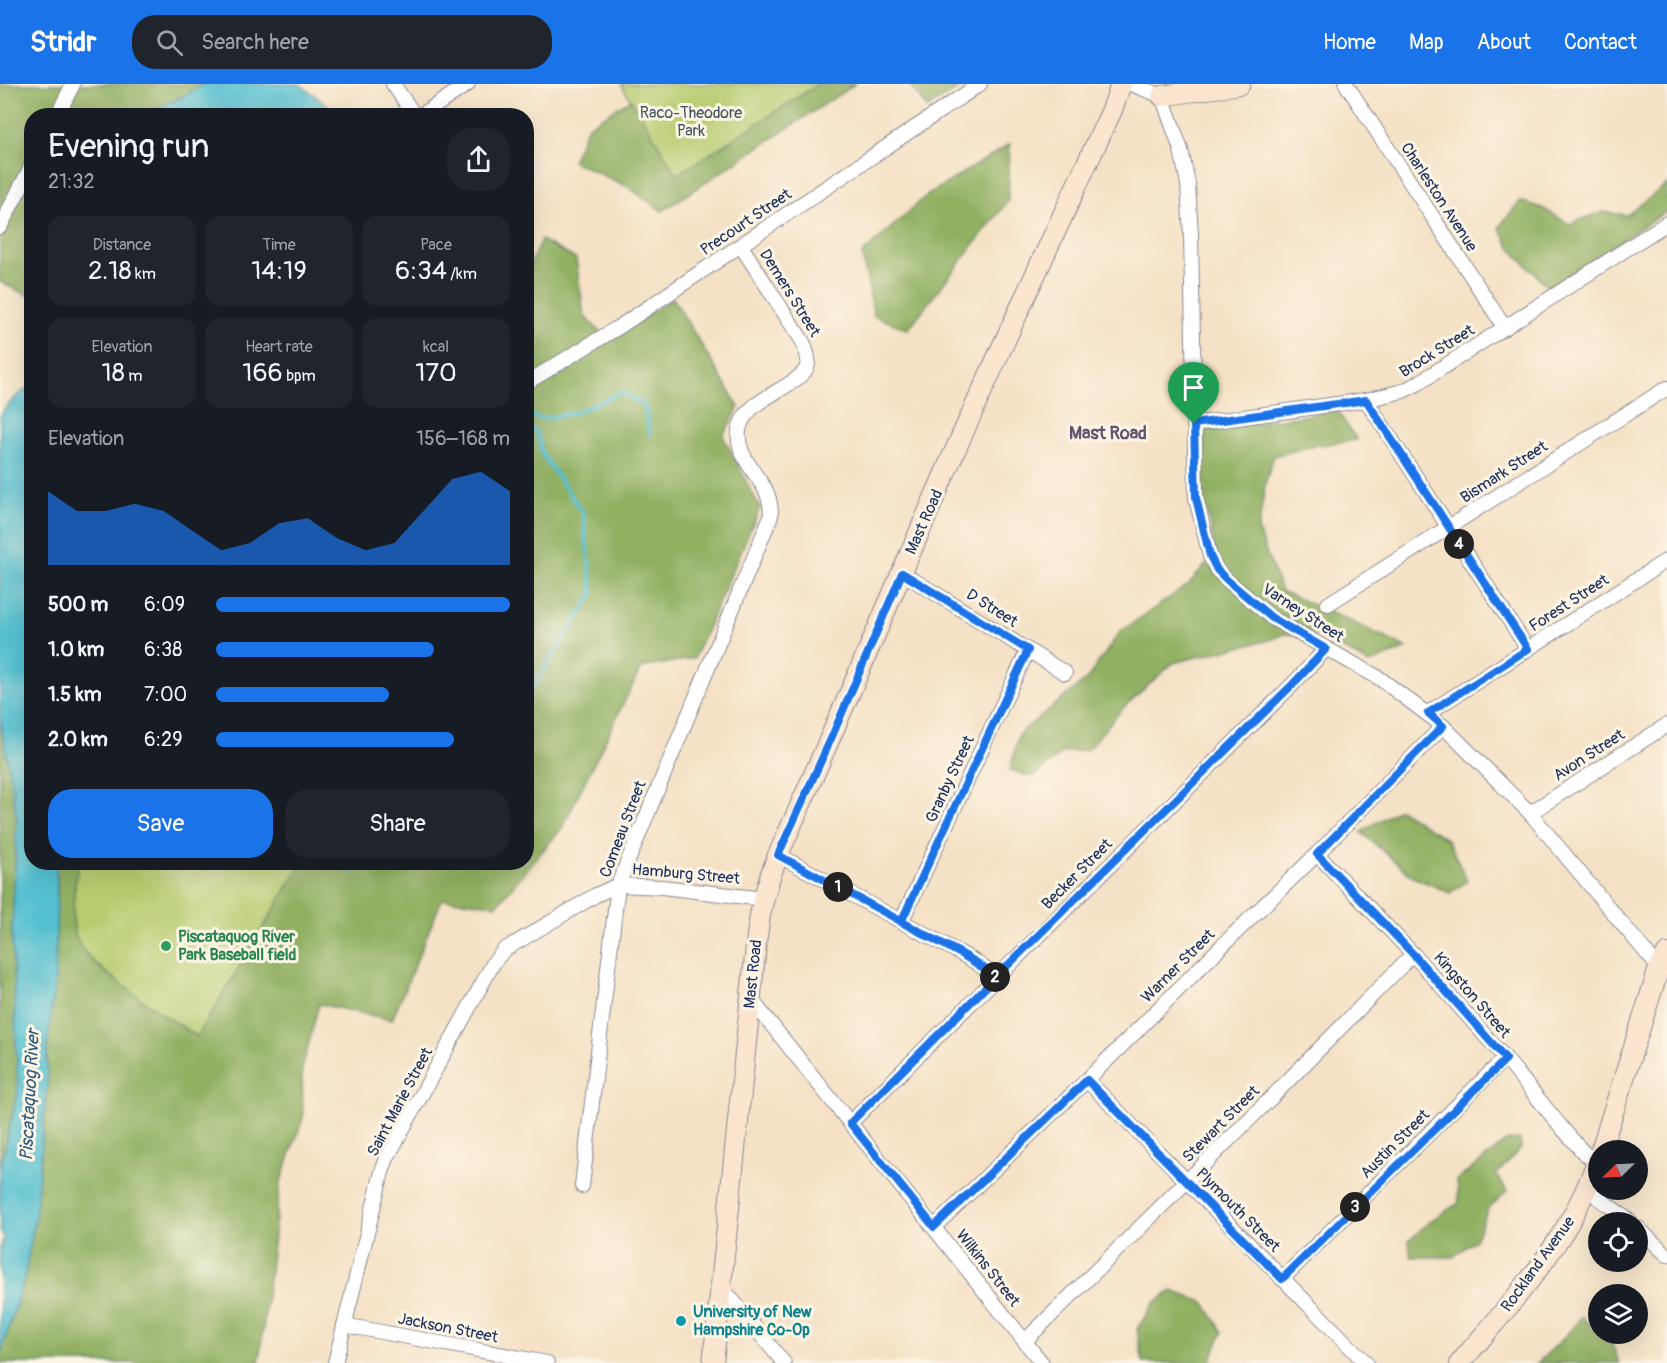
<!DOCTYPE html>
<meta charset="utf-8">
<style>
body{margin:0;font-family:Pangolin,sans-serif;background:#20242c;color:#f1f3f6;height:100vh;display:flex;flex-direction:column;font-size:22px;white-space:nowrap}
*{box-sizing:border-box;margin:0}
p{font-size:20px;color:#9ea1a6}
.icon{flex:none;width:33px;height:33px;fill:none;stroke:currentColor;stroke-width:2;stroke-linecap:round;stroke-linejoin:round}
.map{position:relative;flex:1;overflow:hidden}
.sheet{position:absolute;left:24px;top:24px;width:510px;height:762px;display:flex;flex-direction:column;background:#171b24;border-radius:24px;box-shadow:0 6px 24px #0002}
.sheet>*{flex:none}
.needle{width:39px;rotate:246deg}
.controls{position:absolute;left:1588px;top:1056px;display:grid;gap:12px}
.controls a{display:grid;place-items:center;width:60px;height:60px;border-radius:50%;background:#171b24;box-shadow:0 6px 24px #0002;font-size:30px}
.pin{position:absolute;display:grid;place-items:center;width:51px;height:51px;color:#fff;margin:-62px -26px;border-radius:50% 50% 50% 0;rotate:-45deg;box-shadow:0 0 6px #0007}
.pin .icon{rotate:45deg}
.km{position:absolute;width:30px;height:30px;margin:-15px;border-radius:50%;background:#222;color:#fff;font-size:16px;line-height:30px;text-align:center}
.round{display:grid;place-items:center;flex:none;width:63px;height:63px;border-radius:24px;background:#20242c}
.overview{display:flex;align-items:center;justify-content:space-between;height:102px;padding:0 24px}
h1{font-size:33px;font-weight:600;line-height:45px}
.figures{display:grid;grid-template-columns:repeat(3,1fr);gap:9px;height:102px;padding:6px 24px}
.figures div{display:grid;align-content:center;border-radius:15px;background:#20242c;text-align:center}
.figures b{font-size:26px;font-weight:600}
.figures small{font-size:16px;font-weight:400}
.figures p{font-size:16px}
.chart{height:168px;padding:12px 24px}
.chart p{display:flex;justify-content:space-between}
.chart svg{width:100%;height:108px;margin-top:6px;fill:#1a73e8;opacity:.7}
.action{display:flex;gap:12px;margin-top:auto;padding:12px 24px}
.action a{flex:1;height:69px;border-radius:24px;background:#1a73e8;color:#fff;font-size:24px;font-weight:600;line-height:69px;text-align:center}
.action a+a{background:#20242c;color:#f1f3f6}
ul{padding:0 24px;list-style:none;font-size:20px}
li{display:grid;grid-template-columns:96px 72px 1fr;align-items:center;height:45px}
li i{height:15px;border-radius:8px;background:#1a73e8}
header{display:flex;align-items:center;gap:36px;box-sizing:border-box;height:84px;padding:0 30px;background:#1a73e8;color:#fff}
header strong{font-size:28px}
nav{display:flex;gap:33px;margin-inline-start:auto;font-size:21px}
.search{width:420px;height:54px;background:#20242c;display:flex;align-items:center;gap:15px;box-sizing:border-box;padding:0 21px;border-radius:24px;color:#9ea1a6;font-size:22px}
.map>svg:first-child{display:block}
.green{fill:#b7cc70;stroke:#697e67;stroke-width:1.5}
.forest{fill:#91b062;stroke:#567060;stroke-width:1.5}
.water{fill:#55c0d0;stroke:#387897;stroke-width:1.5}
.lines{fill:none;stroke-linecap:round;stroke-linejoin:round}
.stream{stroke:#55c0d0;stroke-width:4}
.street-casing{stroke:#888892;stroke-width:16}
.secondary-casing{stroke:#888892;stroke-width:22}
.street{stroke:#fff;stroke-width:14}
.secondary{stroke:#fbe5cf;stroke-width:20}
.route-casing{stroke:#fff;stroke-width:12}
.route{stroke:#1a73e8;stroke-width:8}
.leisure-dot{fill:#2e9e5b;stroke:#fcf5e5;stroke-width:2}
.culture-dot{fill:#0f9aa8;stroke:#fcf5e5;stroke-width:2}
.labels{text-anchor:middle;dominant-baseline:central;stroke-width:6;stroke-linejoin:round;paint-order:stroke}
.park-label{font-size:16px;fill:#425662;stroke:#fcf5e5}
.street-label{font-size:16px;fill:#1b2f5e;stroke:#fcf5e5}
.leisure-label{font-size:16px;font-weight:bold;fill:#27864d;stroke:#fcf5e5;text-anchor:start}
.culture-label{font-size:16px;font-weight:bold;fill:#0d838f;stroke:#fcf5e5;text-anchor:start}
.neighbourhood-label{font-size:18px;font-weight:bold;fill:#655470;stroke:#fcf5e5}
.water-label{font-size:18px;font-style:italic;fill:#2c5a80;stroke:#fcf5e5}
</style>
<header>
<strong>Stridr</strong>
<div class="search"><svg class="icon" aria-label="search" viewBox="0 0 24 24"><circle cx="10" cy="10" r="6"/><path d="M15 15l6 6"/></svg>Search here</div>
<nav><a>Home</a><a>Map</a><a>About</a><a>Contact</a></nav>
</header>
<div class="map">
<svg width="1667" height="1279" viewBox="0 0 1667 1279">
<rect width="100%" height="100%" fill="#fcf5e5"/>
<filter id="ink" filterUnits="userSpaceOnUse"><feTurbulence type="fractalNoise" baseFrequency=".0167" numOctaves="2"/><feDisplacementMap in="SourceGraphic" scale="12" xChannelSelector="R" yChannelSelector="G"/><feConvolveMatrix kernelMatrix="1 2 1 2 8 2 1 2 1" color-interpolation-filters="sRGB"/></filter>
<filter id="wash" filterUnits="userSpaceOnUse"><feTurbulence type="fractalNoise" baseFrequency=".008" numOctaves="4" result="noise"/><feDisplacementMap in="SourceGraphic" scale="24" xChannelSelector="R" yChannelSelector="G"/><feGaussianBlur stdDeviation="1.35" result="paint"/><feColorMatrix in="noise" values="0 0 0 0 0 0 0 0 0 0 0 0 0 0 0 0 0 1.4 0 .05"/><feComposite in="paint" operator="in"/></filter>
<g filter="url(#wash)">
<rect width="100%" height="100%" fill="#f5e1c5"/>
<!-- green -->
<g class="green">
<polygon points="621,0 819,0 677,92"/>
<path d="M78,779H302L198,953C170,934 88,884 77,856C69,835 75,800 78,779Z"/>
</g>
<!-- forest -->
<g class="forest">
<polygon points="0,0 204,0 186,11 142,31 32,32 31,211 27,211 0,198"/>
<polygon points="819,0 855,0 662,127 628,103 572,77 588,42 631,15 677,91"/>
<polygon points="909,0 965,0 927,24"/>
<polygon points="1010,60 1008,117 908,245 874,232 862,170 926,112"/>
<polygon points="1667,100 1667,127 1549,204 1511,165 1499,143 1520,117 1542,124 1569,140 1602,128 1627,131"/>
<path d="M541,156L576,175L584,232L609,256L673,214L739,323L723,352L760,424L694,574L641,584L562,744L497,821L442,815L392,936L319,920L302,985L303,1034L280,1100L259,1279H0V1271L24,1195L35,1134L47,1003V965L55,896L57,794L55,779H78C75,800 69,835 77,856C88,884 170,934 197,953L302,779L526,778L527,187Z"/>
<polygon points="1337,327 1357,356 1312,362 1274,372 1266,397 1258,446 1281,507 1363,543 1407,564 1369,580 1320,551 1283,550 1270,556 1221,567 1173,579 1124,623 1087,666 1064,668 1032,693 1010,686 1019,650 1087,595 1120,548 1189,500 1216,469 1202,404 1204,346"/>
<polygon points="0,634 17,734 12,849 18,1006 0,1086"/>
<polygon points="1399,725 1448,756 1467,797 1450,809 1413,793 1361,748"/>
<polygon points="1520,1055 1521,1064 1496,1091 1507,1107 1488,1125 1475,1156 1453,1173 1411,1173 1409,1157 1430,1137 1459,1119 1457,1096 1508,1056"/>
<polygon points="1172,1207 1204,1218 1223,1248 1211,1274 1213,1279 1143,1279 1137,1245 1154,1219"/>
<polygon points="1582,1233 1612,1260 1619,1279 1537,1279 1560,1258"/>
</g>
<!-- water -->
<g class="water">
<polygon points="204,0 299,0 341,31 142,31 186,11"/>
<path d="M31,302L32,778L55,779L57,794L55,896L47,965V1003L35,1134L24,1195L0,1271V1165L4,1153L0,1147V1086L18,1006L12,849L17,734L0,634V334C5,320 20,309 31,302Z"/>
</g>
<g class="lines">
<!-- stream -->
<g class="stream">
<polyline points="526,331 544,335 577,328 621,308 644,321 650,350"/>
<polyline points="526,340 537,349 542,370 583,429 593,510 526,613"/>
<polyline points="351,788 360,778"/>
</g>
</g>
</g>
<g filter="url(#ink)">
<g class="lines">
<defs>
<g id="street">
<polyline points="393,0 415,32"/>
<polyline points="1131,0 1162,12 1181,66 1188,100 1191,151 1196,414 1210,472 1217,486 1227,496 1272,534 1379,594 1443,642 1530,729 1659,884"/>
<polyline points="1346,0 1505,244"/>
<polyline points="57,32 73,0"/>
<polyline points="420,32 468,0"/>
<polyline points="0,143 32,81"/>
<polyline points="526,299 622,241 980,0"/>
<polyline points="1366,316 1528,565"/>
<polyline points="1194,340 1366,316 1403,307 1417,300 1667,139"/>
<polyline points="902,489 1065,589"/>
<polyline points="1328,520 1667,304"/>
<polyline points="1428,629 1667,476"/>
<polyline points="1530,729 1667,641"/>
<polyline points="1317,770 1413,870 1505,974 1562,1044 1583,1068 1597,1079"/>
<polyline points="778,771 960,869 977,879 996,893"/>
<polyline points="901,838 1028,566"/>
<polyline points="750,914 1042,1279"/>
<polyline points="1087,996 1366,1279"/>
<polyline points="850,1039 1293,600 1326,565"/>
<path d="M582,1102L618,801L771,432C771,423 770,414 765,405C754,387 733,366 740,342C748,317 782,308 800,292C802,290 805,288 806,285C811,277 806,266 803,258L741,162"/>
<polyline points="1587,1105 1631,1138"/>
<polyline points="934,1143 1087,996 1228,856 1317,770 1443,642"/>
<polyline points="1638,1144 1667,1171"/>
<polyline points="1282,1195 1505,974"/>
<polyline points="720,1201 784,1279"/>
<polyline points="344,1241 547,1279"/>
<polyline points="1025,1257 1274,1011 1413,870"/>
<polyline points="335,1279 382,1088 387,1074 494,878 504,866 596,811 618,801 662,803 763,815"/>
</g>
<g id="secondary">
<polyline points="1162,12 1240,0"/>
<polyline points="1601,1066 1659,884 1667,870"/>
<path d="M713,1279L757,852C760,824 767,798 778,771C833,650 885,527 938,405C994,278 1053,152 1112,26L1121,0"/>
<path d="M1460,1279C1514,1216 1574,1152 1599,1071"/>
</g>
</defs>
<!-- street casing -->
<use href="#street" class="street-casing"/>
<!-- secondary casing -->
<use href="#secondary" class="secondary-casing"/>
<!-- street -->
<use href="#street" class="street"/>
<!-- secondary -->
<use href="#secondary" class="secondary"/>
</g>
</g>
<g class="lines" filter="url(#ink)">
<defs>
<path id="route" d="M1194,340L1196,414L1210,472L1217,486L1227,496L1272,534L1326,565L1293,600L996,893L977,879L960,869L778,771L830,657L902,489L1028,566L901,838C933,855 966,871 996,893L850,1039L934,1143L1087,996L1282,1195L1506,975L1413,870L1317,770L1443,642L1428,629L1528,565L1366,316L1194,340"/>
</defs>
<!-- route casing -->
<use href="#route" class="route-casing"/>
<!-- route -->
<use href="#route" class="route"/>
</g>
<!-- markers -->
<circle class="leisure-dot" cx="166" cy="862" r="6"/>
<circle class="culture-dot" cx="681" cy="1237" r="6"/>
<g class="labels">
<!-- park labels -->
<g class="park-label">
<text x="691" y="29">Raco-Theodore<tspan x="691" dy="18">Park</tspan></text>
</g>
<!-- street labels -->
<g class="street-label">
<text transform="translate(1439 113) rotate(57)">Charleston Avenue</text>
<text transform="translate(746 138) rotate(-34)">Precourt Street</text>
<text transform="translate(790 209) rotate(58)">Demers Street</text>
<text transform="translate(1437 267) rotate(-32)">Brock Street</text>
<text transform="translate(1504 388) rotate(-33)">Bismark Street</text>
<text transform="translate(924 438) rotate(-66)">Mast Road</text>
<text transform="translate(1569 519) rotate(-33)">Forest Street</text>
<text transform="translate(992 524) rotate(32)">D Street</text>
<text transform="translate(1303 529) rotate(33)">Varney Street</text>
<text transform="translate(1589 671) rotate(-33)">Avon Street</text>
<text transform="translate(950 695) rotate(-65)">Granby Street</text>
<text transform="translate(623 745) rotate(-69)">Comeau Street</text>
<text transform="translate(686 790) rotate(5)">Hamburg Street</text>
<text transform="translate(1077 790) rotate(-45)">Becker Street</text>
<text transform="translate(1178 882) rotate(-45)">Warner Street</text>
<text transform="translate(753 890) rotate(-84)">Mast Road</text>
<text transform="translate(1472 911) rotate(49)">Kingston Street</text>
<text transform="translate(400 1018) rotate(-62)">Saint Marie Street</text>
<text transform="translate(1221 1040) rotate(-45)">Stewart Street</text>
<text transform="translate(1395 1060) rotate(-45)">Austin Street</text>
<text transform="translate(1238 1126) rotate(45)">Plymouth Street</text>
<text transform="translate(1538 1180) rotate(-54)">Rockland Avenue</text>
<text transform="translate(988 1184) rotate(52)">Wilkins Street</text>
<text transform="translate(448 1244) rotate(11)">Jackson Street</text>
</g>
<!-- leisure labels -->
<g class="leisure-label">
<text x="178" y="853">Piscataquog River<tspan x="178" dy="18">Park Baseball field</tspan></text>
</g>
<!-- culture labels -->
<g class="culture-label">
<text x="693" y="1228">University of New<tspan x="693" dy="18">Hampshire Co-Op</tspan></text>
</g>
<!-- neighbourhood labels -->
<g class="neighbourhood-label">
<text x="1108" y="349">Mast Road</text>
</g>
<!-- water labels -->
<g class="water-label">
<text transform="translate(30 1011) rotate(-87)">Piscataquog River</text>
</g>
</g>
</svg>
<div class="controls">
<a><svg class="needle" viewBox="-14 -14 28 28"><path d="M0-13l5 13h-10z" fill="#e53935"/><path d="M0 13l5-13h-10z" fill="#9ea1a6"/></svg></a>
<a><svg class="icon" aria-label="locate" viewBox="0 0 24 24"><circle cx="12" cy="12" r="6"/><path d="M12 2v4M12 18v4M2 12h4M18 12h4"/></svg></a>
<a><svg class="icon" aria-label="layers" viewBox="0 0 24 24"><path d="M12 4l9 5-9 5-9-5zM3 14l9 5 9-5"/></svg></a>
</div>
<div class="pin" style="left:1194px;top:340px;background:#1e9e55"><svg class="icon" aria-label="arrive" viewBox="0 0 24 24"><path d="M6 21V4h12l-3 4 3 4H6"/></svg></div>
<b class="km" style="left:838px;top:803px">1</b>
<b class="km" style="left:995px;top:893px">2</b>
<b class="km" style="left:1355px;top:1123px">3</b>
<b class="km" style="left:1459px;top:460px">4</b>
<section class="sheet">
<div class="overview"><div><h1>Evening run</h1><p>21:32</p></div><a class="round"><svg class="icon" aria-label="share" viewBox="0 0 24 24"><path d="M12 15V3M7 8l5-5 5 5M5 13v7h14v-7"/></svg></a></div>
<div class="figures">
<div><p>Distance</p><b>2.18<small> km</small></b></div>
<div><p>Time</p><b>14:19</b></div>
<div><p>Pace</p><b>6:34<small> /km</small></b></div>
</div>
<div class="figures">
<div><p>Elevation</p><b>18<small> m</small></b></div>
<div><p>Heart rate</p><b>166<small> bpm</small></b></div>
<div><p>kcal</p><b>170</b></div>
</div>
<div class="chart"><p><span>Elevation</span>156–168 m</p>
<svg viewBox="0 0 160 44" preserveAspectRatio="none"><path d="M0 44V14L10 22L20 22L30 19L40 22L50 30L60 38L70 35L80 27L90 25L100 33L110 38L120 35L130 22L140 9L150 6L160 14V44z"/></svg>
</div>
<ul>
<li><b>500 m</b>6:09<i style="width:100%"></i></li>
<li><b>1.0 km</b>6:38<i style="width:74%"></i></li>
<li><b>1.5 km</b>7:00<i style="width:59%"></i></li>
<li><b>2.0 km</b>6:29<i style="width:81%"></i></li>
</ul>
<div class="action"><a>Save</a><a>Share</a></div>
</section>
</div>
